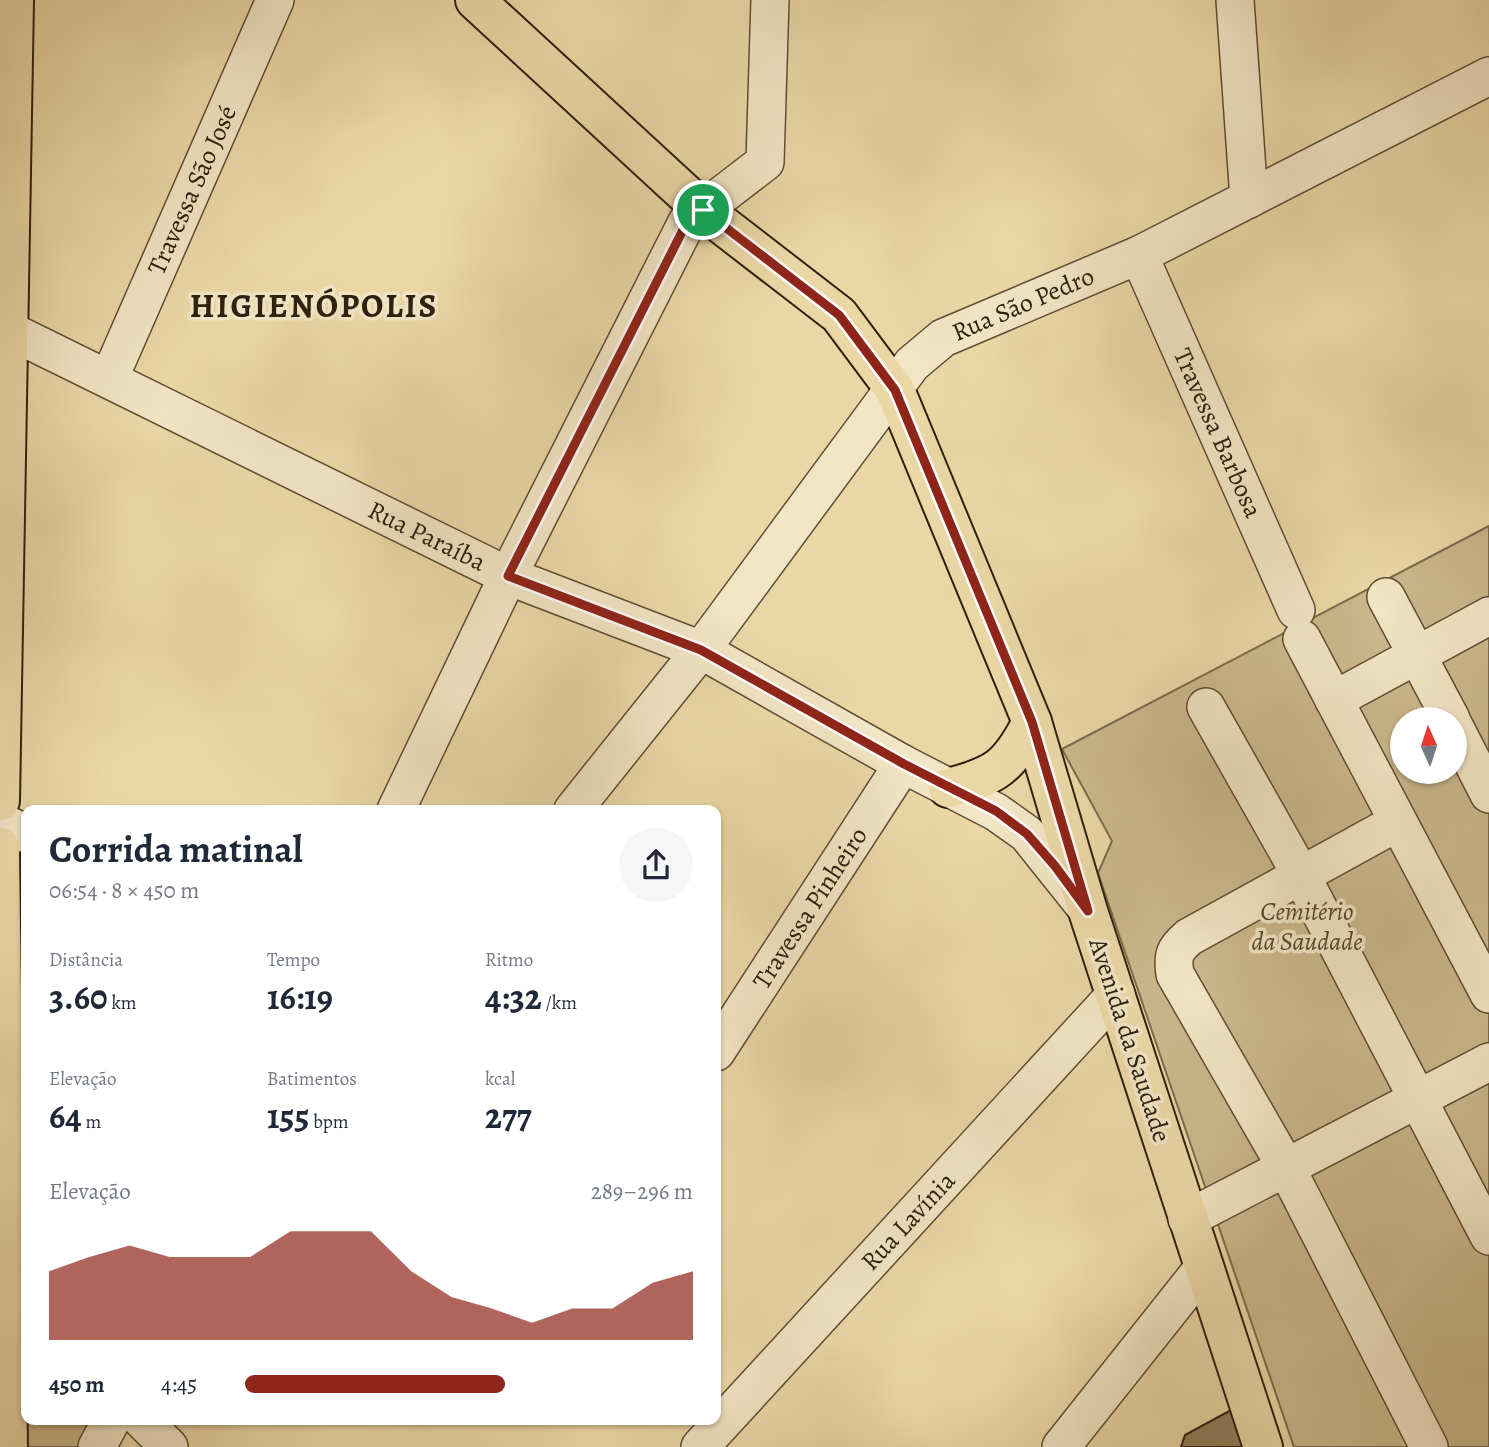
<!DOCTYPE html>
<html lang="pt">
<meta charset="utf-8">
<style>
body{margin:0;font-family:Alegreya,serif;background:#f6f6f7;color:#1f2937;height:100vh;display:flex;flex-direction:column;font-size:26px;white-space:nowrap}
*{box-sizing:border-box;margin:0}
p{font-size:23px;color:#747a83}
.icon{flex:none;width:38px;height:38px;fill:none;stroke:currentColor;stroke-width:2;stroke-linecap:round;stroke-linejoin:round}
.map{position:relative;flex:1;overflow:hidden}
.sheet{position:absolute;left:21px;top:805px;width:700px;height:620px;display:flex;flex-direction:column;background:#fff;border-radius:14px;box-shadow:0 2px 5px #0004}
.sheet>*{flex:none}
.needle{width:46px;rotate:357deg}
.controls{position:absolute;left:1390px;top:707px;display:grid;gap:14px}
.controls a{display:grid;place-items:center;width:77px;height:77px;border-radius:50%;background:#fff;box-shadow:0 2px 5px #0004;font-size:35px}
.pin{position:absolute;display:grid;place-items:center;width:60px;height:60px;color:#fff;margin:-30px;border:4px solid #fff;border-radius:50%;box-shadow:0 2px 7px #0007}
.round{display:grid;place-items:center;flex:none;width:74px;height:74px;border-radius:37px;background:#f6f6f7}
.head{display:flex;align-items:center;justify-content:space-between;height:119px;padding:0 28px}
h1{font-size:38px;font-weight:700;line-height:52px}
.figures{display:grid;grid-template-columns:repeat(3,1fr);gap:10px;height:119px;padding:7px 28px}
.figures div{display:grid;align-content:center}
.figures b{font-size:35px;font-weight:700}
.figures small{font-size:19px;font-weight:400}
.figures p{font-size:19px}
.chart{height:196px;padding:14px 28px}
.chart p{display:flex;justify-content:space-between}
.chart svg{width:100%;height:126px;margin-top:7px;fill:#8f2418;opacity:.7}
ul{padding:0 28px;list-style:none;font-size:23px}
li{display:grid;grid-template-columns:112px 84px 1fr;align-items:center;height:52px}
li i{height:18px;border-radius:9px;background:#8f2418}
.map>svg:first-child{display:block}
.green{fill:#cbb88c;stroke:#7d6c4d;stroke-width:2;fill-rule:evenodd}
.building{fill:#917f5d;stroke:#2f200e;stroke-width:2}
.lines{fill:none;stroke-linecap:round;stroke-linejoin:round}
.minor-casing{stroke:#5e4e34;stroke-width:40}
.major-casing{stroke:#2f200e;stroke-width:42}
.minor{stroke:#f2e5c5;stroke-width:37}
.major{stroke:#ebd7a6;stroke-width:38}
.route-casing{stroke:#fff;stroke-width:14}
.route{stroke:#8f2418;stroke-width:9}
.labels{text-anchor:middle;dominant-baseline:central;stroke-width:7;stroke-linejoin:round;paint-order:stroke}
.street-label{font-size:26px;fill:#2f200e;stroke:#f2e5c5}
.park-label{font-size:26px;font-style:italic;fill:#56462e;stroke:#f2e5c5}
.district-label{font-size:33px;font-weight:bold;letter-spacing:2px;fill:#2f200e;stroke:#f2e5c5}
</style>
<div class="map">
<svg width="1489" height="1447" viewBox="0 0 1489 1447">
<rect width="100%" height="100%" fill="#ebd7a6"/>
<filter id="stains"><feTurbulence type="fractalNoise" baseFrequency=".00286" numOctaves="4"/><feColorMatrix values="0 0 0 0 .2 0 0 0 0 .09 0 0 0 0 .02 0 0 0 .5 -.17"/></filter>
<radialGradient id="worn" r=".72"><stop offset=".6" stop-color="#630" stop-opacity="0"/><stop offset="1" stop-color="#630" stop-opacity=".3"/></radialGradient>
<!-- green -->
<g class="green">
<path d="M1489,526V1447H1294L1098,873L1112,841L1062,749ZM1402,719H1454V772H1402Z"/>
<polygon points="23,1352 26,1354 26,1419 95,1419 78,1447 26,1447"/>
</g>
<!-- building -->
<polygon class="building" points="1233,1409 1244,1447 1181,1447 1185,1435"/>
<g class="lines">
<defs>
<g id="minor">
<polyline points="1235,0 1249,199"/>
<polyline points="1139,255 1296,610"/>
<polyline points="0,326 508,576 701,650 903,764 996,812 1027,834 1083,904"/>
<polyline points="109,379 275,0"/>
<polyline points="1386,597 1451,719"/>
<polyline points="1302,639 1489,994"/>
<polyline points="1334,700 1489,616"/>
<polyline points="1206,707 1301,875 1489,1236"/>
<polyline points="1454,726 1489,794"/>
<polyline points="396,810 508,576 687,222 765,162 770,0"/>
<polyline points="573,810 701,650 912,364 943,338 1139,255 1489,76"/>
<polyline points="0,821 26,834"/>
<path d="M1398,822L1189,937C1175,949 1172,955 1175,974L1287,1169L1429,1447"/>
<polyline points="716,1052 903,764"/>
<polyline points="1187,1219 1489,1062"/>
<polyline points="141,1419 169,1447"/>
<polyline points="97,1447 112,1419"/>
<polyline points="700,1447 1116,994"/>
<polyline points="1061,1447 1204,1267"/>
</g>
<g id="major">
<polyline points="475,0 703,210 839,315 895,390 1032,722 1088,911 1263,1447"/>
<path d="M948,788C996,776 1009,767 1032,722"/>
<polyline points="0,801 14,0"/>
<polyline points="0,847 8,1447"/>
</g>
</defs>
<!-- minor casing -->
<use href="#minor" class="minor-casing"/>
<!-- major casing -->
<use href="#major" class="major-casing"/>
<!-- minor -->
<use href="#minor" class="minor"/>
<!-- major -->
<use href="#major" class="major"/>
</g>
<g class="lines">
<defs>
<polygon id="route" points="703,210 839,315 895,390 1032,722 1088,911 1055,866 1027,834 996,811 904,764 701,650 508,576 687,222"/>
</defs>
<!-- route casing -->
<use href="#route" class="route-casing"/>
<!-- route -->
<use href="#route" class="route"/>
</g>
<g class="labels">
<!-- street labels -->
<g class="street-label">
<text transform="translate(192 190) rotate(-66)">Travessa São José</text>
<text transform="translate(1023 304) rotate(-23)">Rua São Pedro</text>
<text transform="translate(1218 433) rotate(66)">Travessa Barbosa</text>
<text transform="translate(427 536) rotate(26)">Rua Paraíba</text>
<text transform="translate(810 908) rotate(-57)">Travessa Pinheiro</text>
<text transform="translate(1130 1040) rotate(72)">Avenida da Saudade</text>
<text transform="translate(908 1221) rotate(-47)">Rua Lavínia</text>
</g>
<!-- park labels -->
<g class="park-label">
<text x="1307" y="911">Cemitério<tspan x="1307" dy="30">da Saudade</tspan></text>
</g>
<!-- district labels -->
<g class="district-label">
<text x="314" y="305">HIGIENÓPOLIS</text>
</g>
</g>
<rect width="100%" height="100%" filter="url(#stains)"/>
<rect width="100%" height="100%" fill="url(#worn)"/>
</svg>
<div class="controls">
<a><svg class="needle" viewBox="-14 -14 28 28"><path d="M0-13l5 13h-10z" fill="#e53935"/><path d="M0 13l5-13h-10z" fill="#747a83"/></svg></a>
</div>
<div class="pin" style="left:703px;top:210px;background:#1e9e55"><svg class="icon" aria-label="arrive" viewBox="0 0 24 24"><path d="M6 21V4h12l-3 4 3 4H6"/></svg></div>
<section class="sheet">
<div class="head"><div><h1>Corrida matinal</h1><p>06:54 · 8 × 450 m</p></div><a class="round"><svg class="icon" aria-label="share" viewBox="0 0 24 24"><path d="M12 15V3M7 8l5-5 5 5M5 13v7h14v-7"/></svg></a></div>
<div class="figures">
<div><p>Distância</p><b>3.60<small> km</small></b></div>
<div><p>Tempo</p><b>16:19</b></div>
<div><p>Ritmo</p><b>4:32<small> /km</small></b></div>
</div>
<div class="figures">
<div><p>Elevação</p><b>64<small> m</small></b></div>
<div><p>Batimentos</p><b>155<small> bpm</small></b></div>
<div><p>kcal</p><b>277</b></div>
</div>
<div class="chart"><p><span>Elevação</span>289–296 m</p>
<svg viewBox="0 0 160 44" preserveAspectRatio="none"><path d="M0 44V20L10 15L20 11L30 15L40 15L50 15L60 6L70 6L80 6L90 20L100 29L110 33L120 38L130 33L140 33L150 24L160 20V44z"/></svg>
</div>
<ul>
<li><b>450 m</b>4:45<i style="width:58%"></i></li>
</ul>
</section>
</div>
